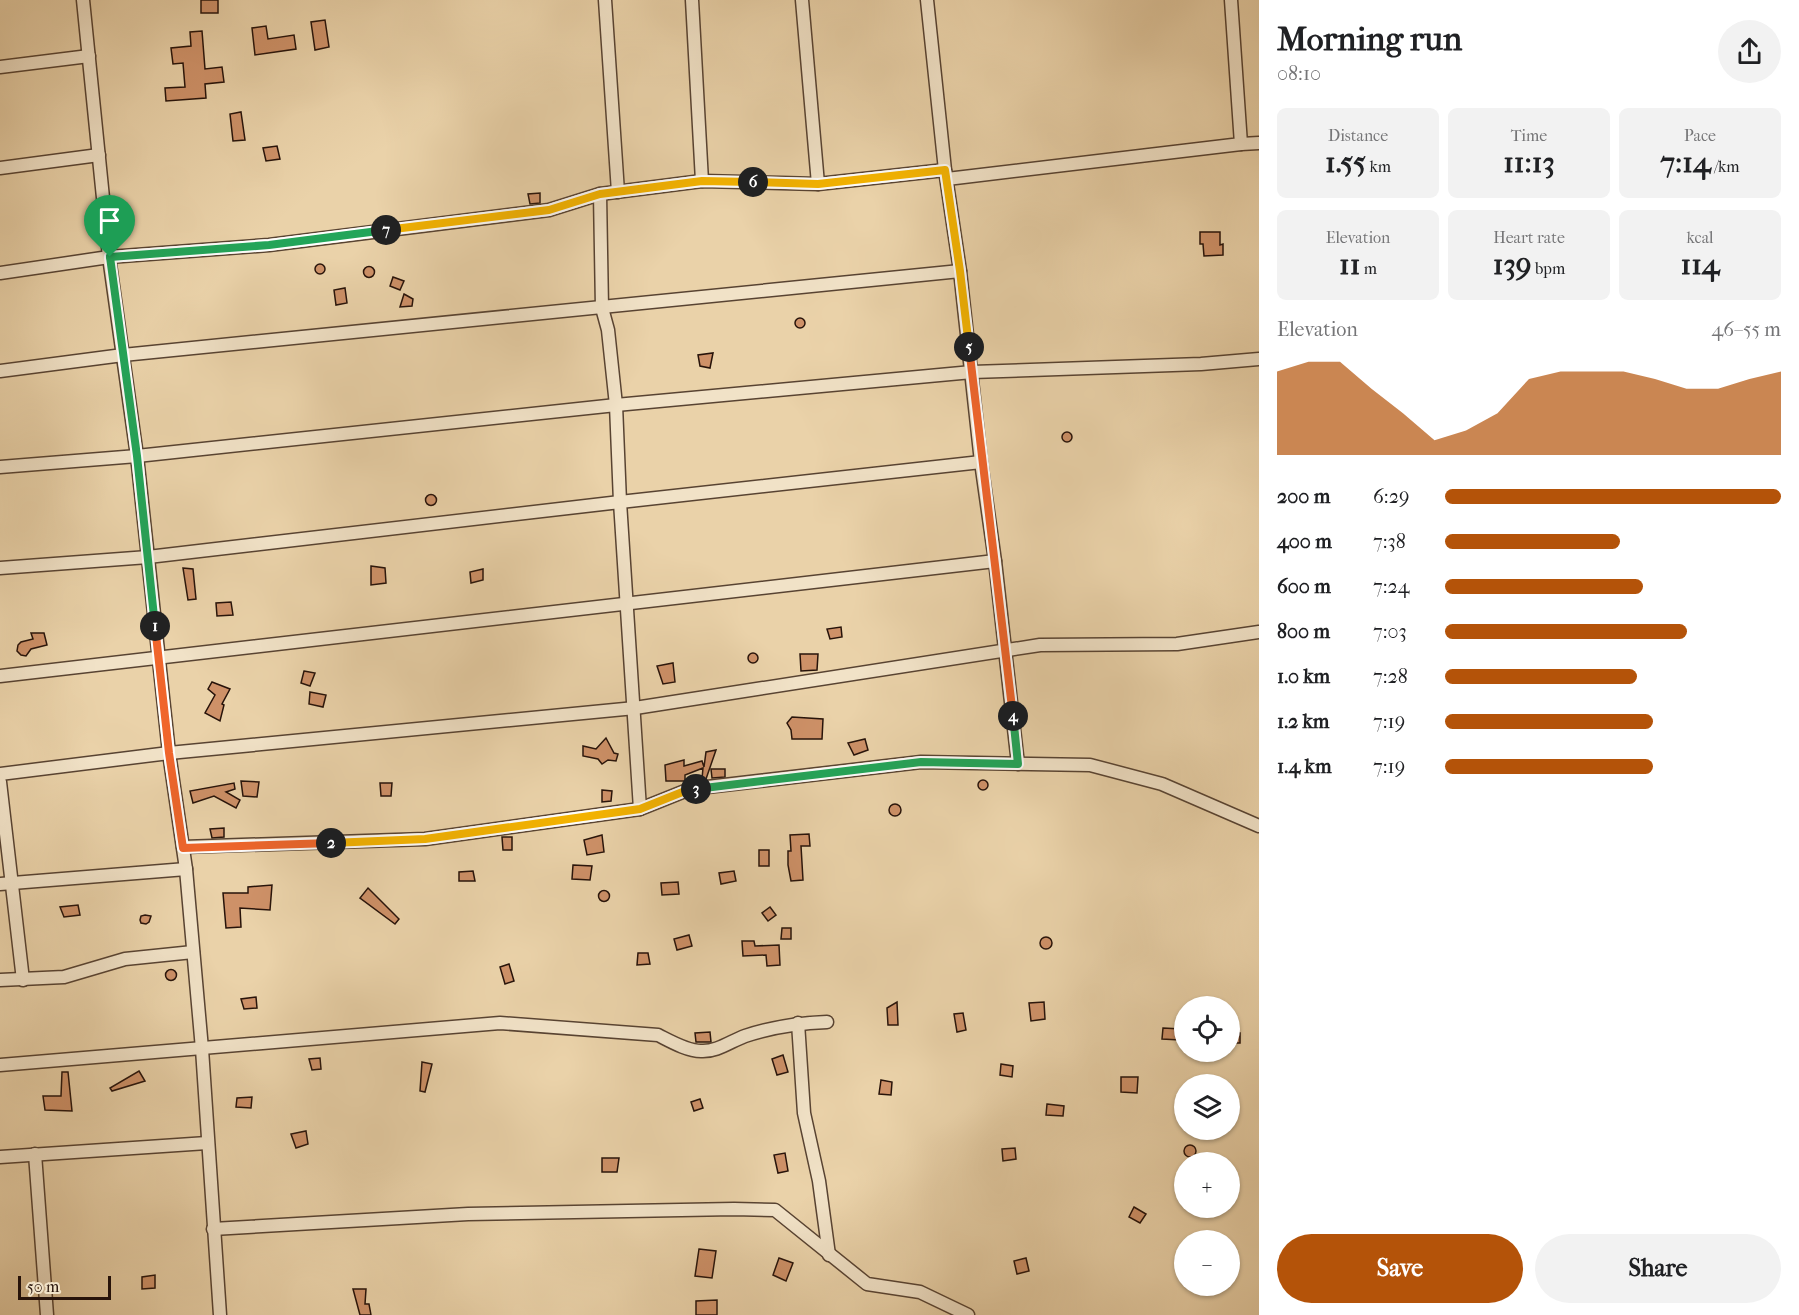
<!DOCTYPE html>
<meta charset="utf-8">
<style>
body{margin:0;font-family:"IM FELL French Canon",serif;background:#f2f2f2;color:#202124;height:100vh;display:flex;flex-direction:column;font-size:22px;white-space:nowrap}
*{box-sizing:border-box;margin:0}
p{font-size:20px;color:#757577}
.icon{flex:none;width:33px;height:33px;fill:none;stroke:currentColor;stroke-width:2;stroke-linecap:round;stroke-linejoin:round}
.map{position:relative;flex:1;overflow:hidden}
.drawer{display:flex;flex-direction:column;background:#fff;width:540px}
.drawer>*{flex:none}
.buttons{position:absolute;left:1174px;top:996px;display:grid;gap:12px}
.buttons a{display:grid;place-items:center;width:66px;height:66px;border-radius:50%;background:#fff;box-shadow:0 2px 4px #0004;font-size:30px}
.scale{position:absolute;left:18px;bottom:15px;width:93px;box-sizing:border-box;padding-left:6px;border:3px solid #27130a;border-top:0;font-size:16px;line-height:21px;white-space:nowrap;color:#27130a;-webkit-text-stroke:4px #f1e2c7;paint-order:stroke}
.pin{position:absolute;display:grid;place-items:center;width:51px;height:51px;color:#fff;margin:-62px -26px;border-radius:50% 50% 50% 0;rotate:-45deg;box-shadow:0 0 6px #0007}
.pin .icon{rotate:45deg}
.km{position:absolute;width:30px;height:30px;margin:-15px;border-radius:50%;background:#222;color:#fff;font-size:16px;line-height:30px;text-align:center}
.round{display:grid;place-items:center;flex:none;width:63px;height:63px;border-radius:32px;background:#f2f2f2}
.headline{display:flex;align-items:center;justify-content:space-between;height:102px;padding:0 18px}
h1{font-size:33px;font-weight:700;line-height:45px}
.figures{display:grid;grid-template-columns:repeat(3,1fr);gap:9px;height:102px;padding:6px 18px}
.figures div{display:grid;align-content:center;border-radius:9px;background:#f2f2f2;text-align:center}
.figures b{font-size:30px;font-weight:700}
.figures small{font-size:16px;font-weight:400}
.figures p{font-size:16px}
.chart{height:168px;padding:12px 18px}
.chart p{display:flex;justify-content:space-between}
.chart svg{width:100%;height:108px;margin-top:6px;fill:#b45309;opacity:.7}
.cta{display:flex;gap:12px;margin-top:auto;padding:12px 18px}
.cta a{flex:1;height:69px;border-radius:36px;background:#b45309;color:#fff;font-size:24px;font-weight:700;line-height:69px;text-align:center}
.cta a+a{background:#f2f2f2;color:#202124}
ul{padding:0 18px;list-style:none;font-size:20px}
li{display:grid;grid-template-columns:96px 72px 1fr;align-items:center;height:45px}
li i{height:15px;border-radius:8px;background:#b45309}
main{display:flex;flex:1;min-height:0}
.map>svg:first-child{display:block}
.building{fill:#ce9168;stroke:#27130a;stroke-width:1.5}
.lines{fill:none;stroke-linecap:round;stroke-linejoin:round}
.street-casing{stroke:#584332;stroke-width:15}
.street{stroke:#f1e2c7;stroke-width:12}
.split-1-casing{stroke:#fff;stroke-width:12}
.split-2-casing{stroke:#fff;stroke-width:12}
.split-3-casing{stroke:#fff;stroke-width:12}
.split-4-casing{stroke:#fff;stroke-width:12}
.split-5-casing{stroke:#fff;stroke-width:12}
.split-6-casing{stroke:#fff;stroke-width:12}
.split-7-casing{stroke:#fff;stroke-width:12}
.split-8-casing{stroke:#fff;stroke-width:12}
.split-1{stroke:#22a559;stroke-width:8}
.split-2{stroke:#f0652b;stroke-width:8}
.split-3{stroke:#f5b400;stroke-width:8}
.split-4{stroke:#22a559;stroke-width:8}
.split-5{stroke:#f0652b;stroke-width:8}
.split-6{stroke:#f5b400;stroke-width:8}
.split-7{stroke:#f5b400;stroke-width:8}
.split-8{stroke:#22a559;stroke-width:8}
</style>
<main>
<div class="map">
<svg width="1259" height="1315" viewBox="0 0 1259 1315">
<rect width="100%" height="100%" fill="#ead2a9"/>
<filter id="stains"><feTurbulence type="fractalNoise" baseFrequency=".00333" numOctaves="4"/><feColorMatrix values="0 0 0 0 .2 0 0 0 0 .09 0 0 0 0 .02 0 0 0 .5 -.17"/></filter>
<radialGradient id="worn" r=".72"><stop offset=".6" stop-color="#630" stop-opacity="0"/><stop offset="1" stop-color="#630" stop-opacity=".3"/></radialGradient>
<!-- building -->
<g class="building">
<rect x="201" y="0" width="17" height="13"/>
<polygon points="325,20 329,47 315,50 311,22"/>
<polygon points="266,26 268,39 294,35 296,49 255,55 252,28"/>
<polygon points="202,31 205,69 222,67 224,82 205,84 206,98 166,101 165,88 185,87 183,63 173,64 171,48 191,46 190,32"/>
<polygon points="241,112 245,140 233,141 230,114"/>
<polygon points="277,146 280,159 266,161 263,148"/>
<polygon points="540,193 540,203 530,204 528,194"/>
<polygon points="1200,232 1220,232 1220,245 1223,244 1223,255 1204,256 1203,244 1200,244"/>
<circle cx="320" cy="269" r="5"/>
<circle cx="369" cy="272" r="5.5"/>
<polygon points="393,277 404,281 400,290 390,286"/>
<polygon points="345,288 347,303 336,305 334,290"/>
<polygon points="404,294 413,299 412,306 400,307"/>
<circle cx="800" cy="323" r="5"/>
<polygon points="713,353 710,368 700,366 698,355"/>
<circle cx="1067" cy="437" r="5"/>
<circle cx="431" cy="500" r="5.5"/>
<polygon points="371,566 385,568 386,583 371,585"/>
<polygon points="183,568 193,569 196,599 188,600"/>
<polygon points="483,569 483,580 471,583 470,572"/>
<polygon points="231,602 233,615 217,616 216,603"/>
<polygon points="841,627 842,637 830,639 827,629"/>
<polygon points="31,633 44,633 47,645 31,649 26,656 21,655 17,651 18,645 21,642 33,639"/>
<circle cx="753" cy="658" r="5"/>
<polygon points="800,654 818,654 817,670 801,671"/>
<polygon points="673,663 675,682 663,684 657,666"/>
<polygon points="304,671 315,673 310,686 301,683"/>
<polygon points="212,682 230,689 222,704 224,705 220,721 205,713 215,695 208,689"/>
<polygon points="310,692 326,695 323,707 309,704"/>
<polygon points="792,717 823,719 822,739 792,739 791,730 787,723"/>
<polygon points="606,738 614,753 618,754 616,761 608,760 602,764 598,759 583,756 583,746 596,749"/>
<polygon points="865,739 868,750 854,755 848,743"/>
<polygon points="716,750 706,779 702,779 703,768 685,775 685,781 666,781 665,765 684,760 684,766 702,761 704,767 706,752"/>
<polygon points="711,769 725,769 725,777 712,778"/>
<circle cx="983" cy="785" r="5"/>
<polygon points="241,781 259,782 257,797 243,796"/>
<polygon points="234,783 235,789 226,792 240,800 236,808 214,796 193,803 190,791"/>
<polygon points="380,783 392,783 391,796 381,796"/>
<polygon points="602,790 612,791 611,801 602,802"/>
<circle cx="895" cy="810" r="6"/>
<polygon points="224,828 224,837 212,838 210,829"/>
<polygon points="809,834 810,846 801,846 803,880 791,881 788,865 788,851 791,851 790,835"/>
<polygon points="602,835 604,852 587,855 584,840"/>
<polygon points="502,837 512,837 512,850 503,850"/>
<rect x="759" y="850" width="10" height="16"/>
<polygon points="573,865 592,866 590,880 572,879"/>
<polygon points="473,871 475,881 459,881 459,872"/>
<polygon points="734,871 736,881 721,884 719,873"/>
<polygon points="678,882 679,894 662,895 661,883"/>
<polygon points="272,885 270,910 240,908 241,927 226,928 223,893 248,893 248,887"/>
<polygon points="368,888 399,919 395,924 360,898"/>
<circle cx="604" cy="896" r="5.5"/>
<polygon points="78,905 80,915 64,917 60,907"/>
<polygon points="770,907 776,915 768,921 762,913"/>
<polygon points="145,915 151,916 149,922 146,924 141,923 140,920 141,916"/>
<polygon points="782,928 791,928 791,939 781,939"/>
<polygon points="689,935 692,946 677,950 674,939"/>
<circle cx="1046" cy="943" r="6"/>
<polygon points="742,941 754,941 755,946 779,945 780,965 767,966 766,955 743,956"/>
<polygon points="638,953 648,953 650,964 637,965"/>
<polygon points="509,964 514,981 505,984 500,967"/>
<circle cx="171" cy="975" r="5.5"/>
<polygon points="256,997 257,1008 244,1009 241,999"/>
<polygon points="897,1002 898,1025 888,1025 887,1008"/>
<polygon points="1044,1002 1045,1019 1031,1021 1029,1003"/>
<polygon points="963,1013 966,1030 957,1032 954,1014"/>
<polygon points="1163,1028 1181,1029 1180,1040 1162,1039"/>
<polygon points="710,1032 711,1042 696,1042 695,1033"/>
<rect x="1230" y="1033" width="10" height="10"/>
<polygon points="783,1055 788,1072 777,1075 772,1059"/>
<polygon points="320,1058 321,1069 312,1070 309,1059"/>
<polygon points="422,1062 432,1064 425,1092 420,1091"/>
<polygon points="1001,1064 1013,1066 1012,1077 1000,1075"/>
<polygon points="139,1071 145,1081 112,1091 110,1088"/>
<polygon points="62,1072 68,1072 72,1111 45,1110 43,1096 61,1096"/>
<polygon points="1121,1077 1138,1077 1137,1093 1121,1092"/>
<polygon points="881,1080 892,1082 891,1095 879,1094"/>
<polygon points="252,1097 251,1108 236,1107 237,1098"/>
<polygon points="700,1099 703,1108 694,1111 691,1102"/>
<polygon points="1047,1104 1064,1106 1063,1116 1046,1115"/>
<polygon points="306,1131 308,1144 296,1148 291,1134"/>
<circle cx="1190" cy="1151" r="6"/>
<polygon points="1015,1148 1016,1159 1003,1161 1002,1149"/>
<polygon points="785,1153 788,1171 778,1173 774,1155"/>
<polygon points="602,1158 619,1158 617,1172 602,1172"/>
<polygon points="1134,1207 1146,1214 1140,1223 1129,1217"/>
<polygon points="699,1249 716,1251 712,1278 695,1276"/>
<polygon points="779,1258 793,1263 786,1281 773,1275"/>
<polygon points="1026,1258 1029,1271 1017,1274 1014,1261"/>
<polygon points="155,1275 155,1288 142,1289 142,1277"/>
<polygon points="353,1289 366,1289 365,1304 369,1304 371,1315 360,1315"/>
<polygon points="717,1300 717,1315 696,1315 696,1301"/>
</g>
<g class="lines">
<defs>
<g id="street">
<polyline points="83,0 109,257 137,456 169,753 186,869 202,1049 220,1315"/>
<polyline points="605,0 618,192"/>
<polyline points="692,0 702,181"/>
<polyline points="802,0 818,184"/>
<polyline points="927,0 945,170 960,271 981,462 995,561 1018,764"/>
<polyline points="0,67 89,56"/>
<polyline points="1241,144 1259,143"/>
<polyline points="0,168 99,155"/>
<polyline points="947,179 1241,144 1231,0"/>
<polyline points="600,194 602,308 608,330 616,405 620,502 640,809"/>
<polyline points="0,273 109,257 269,245 549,210 600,194 702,181 818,184 945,170"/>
<polyline points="0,371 123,355 960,271"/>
<polyline points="0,467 137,456 616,405 972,372 1201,364 1259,359"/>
<polyline points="0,568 148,557 620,502 981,462"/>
<polyline points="0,676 995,561"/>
<polyline points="0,774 169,753 635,708 1040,645 1177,644 1259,632"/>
<polyline points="0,782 23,980"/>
<polyline points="183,847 425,839 640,809 690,789 921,762 1090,765 1162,784 1259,826"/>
<polyline points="0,884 186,869"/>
<polyline points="0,980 64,977 125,959 193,952"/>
<polyline points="798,1023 804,1113 819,1181 829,1255"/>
<path d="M0,1065L500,1023L658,1035C670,1041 687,1051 701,1051C717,1052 731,1041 745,1036C772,1027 799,1023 827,1022"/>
<polyline points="35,1154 47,1315"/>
<polyline points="0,1157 207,1143"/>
<polyline points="213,1229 468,1214 734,1209 775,1210 867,1284 920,1292 968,1315"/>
</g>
</defs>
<!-- street casing -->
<use href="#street" class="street-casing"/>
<!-- street -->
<use href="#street" class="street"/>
</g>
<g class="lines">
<defs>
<polyline id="split-1" points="110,257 137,456 155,626"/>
<polyline id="split-2" points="155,626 169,753 183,848 331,843"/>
<polyline id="split-3" points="331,843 425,839 640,809 690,789 696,789"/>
<polyline id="split-4" points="696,789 921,762 1018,764 1013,716"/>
<polyline id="split-5" points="969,347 1013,716"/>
<polyline id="split-6" points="753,182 818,184 945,170 960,271 969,347"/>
<polyline id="split-7" points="386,230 549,210 600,194 702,181 753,182"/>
<polyline id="split-8" points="110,257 269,245 386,230"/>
</defs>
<!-- split-1 casing -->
<use href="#split-1" class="split-1-casing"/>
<!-- split-2 casing -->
<use href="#split-2" class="split-2-casing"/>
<!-- split-3 casing -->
<use href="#split-3" class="split-3-casing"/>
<!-- split-4 casing -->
<use href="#split-4" class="split-4-casing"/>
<!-- split-5 casing -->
<use href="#split-5" class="split-5-casing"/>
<!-- split-6 casing -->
<use href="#split-6" class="split-6-casing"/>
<!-- split-7 casing -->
<use href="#split-7" class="split-7-casing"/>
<!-- split-8 casing -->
<use href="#split-8" class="split-8-casing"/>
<!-- split-1 -->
<use href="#split-1" class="split-1"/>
<!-- split-2 -->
<use href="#split-2" class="split-2"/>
<!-- split-3 -->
<use href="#split-3" class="split-3"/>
<!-- split-4 -->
<use href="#split-4" class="split-4"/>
<!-- split-5 -->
<use href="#split-5" class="split-5"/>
<!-- split-6 -->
<use href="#split-6" class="split-6"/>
<!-- split-7 -->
<use href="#split-7" class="split-7"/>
<!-- split-8 -->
<use href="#split-8" class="split-8"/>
</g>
<rect width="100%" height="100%" filter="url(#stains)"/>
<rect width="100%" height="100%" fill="url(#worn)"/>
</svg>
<div class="buttons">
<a><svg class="icon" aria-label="locate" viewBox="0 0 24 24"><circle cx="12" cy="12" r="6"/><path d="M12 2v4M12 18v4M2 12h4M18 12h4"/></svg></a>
<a><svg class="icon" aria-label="layers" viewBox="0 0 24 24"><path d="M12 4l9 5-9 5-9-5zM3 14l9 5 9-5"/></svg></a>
<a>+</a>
<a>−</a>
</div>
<div class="scale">50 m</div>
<div class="pin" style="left:110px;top:257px;background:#1e9e55"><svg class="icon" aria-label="arrive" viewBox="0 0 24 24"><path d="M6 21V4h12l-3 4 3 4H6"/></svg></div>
<b class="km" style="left:155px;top:626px">1</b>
<b class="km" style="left:331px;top:843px">2</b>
<b class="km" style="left:696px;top:789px">3</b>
<b class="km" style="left:1013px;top:716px">4</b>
<b class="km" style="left:969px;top:347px">5</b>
<b class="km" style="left:753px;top:182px">6</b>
<b class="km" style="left:386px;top:230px">7</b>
</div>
<section class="drawer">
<div class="headline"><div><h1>Morning run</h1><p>08:10</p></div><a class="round"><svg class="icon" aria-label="share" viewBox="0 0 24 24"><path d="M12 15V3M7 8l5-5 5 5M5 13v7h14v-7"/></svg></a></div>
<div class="figures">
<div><p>Distance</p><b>1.55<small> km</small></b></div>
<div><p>Time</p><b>11:13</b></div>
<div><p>Pace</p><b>7:14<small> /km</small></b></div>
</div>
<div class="figures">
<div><p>Elevation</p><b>11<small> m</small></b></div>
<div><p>Heart rate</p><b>139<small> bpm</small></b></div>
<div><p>kcal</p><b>114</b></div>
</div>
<div class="chart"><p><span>Elevation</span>46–55 m</p>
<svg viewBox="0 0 160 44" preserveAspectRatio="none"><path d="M0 44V10L10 6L20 6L30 17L40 27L50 38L60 34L70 27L80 13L90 10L100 10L110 10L120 13L130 17L140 17L150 13L160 10V44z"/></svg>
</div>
<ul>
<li><b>200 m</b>6:29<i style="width:100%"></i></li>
<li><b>400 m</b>7:38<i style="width:52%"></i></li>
<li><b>600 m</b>7:24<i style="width:59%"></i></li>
<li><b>800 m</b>7:03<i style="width:72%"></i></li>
<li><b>1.0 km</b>7:28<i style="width:57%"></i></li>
<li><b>1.2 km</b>7:19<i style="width:62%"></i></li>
<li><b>1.4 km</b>7:19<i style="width:62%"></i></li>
</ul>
<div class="cta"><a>Save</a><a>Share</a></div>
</section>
</main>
